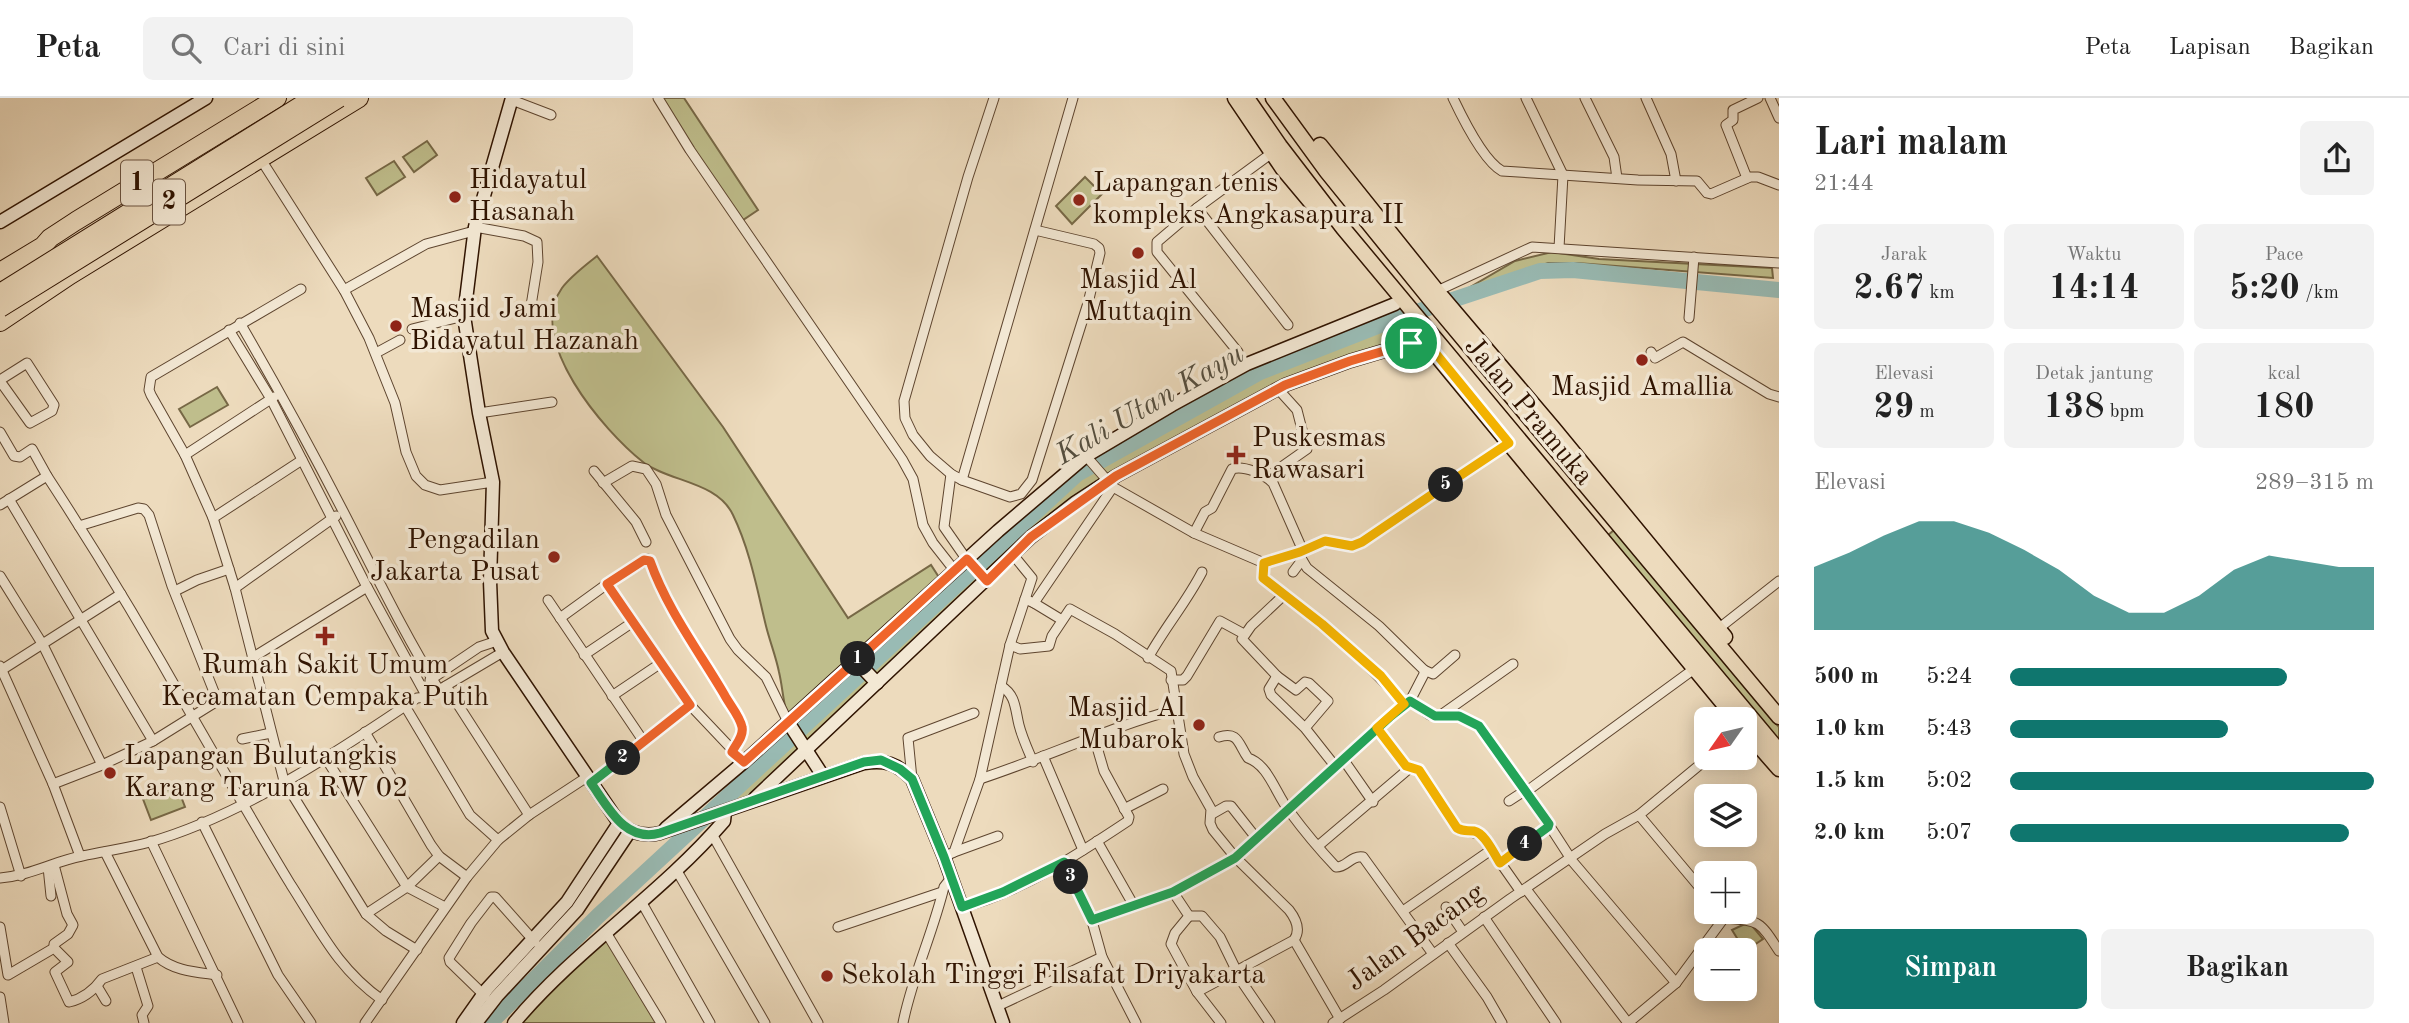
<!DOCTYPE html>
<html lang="id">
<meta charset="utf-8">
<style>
body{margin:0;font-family:"Old Standard TT",serif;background:#f2f2f2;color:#222;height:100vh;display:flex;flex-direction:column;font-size:26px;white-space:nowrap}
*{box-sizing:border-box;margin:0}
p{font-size:23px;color:#767676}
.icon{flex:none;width:38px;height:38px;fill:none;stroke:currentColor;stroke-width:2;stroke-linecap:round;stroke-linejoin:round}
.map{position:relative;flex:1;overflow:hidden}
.side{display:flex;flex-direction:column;background:#fff;width:630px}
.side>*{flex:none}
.needle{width:46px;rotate:236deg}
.controls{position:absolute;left:1694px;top:609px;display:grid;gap:14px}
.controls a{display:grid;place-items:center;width:63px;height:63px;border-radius:10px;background:#fff;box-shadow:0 4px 18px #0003;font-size:35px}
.pin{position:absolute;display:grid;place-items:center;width:60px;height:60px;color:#fff;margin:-30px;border:4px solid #fff;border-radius:50%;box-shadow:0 2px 7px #0007}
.km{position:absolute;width:35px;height:35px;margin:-18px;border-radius:50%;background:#222;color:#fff;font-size:19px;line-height:35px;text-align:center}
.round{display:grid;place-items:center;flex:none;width:74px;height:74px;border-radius:10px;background:#f2f2f2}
.overview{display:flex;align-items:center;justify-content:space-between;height:119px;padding:0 35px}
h1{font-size:38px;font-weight:700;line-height:52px}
.metrics{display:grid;grid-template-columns:repeat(3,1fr);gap:10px;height:119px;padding:7px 35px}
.metrics div{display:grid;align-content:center;border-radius:10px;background:#f2f2f2;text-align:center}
.metrics b{font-size:35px;font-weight:700}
.metrics small{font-size:19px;font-weight:400}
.metrics p{font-size:19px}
.chart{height:196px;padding:14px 35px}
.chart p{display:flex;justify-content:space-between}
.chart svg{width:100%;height:126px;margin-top:7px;fill:#0f766e;opacity:.7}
.primary-button{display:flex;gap:14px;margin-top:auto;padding:14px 35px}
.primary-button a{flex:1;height:80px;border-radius:10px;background:#0f766e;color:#fff;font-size:28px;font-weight:700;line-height:80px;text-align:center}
.primary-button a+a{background:#f2f2f2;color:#222}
ul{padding:0 35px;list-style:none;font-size:23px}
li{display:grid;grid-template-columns:112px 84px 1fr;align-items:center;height:52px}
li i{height:18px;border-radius:9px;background:#0f766e}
header{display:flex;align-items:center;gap:42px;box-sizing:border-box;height:98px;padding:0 35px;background:#fff;border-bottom:2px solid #e0e0e0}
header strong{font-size:33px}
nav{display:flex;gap:38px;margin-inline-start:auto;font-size:24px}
.search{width:490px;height:63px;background:#f2f2f2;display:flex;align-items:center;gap:18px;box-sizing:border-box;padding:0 24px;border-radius:10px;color:#767676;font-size:26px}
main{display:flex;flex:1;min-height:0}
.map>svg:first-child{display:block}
.green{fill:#bfbe8c;stroke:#776846;stroke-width:2}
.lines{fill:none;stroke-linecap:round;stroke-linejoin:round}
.river{stroke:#99bbb4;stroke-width:16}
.street-casing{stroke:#5e452f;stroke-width:11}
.secondary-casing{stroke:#2f1300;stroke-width:15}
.primary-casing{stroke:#2f1300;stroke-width:17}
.highway-casing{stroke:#2f1300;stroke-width:20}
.street{stroke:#f3e8d4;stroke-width:9}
.secondary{stroke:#f3e8d4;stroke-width:12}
.primary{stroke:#eddbbd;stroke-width:14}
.highway{stroke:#eddbbd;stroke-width:18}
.highway-bridge-casing{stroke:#2f1300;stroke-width:20;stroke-linecap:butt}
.highway-bridge{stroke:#eddbbd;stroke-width:18}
.split-1-casing{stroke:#fff;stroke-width:14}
.split-2-casing{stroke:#fff;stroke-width:14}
.split-3-casing{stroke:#fff;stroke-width:14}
.split-4-casing{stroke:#fff;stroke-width:14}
.split-5-casing{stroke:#fff;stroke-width:14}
.split-6-casing{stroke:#fff;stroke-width:14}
.split-1{stroke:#f0652b;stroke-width:9}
.split-2{stroke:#f0652b;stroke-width:9}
.split-3{stroke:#22a559;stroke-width:9}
.split-4{stroke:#22a559;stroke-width:9}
.split-5{stroke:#f5b400;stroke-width:9}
.split-6{stroke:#f5b400;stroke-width:9}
.poi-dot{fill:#8f2418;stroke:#f3e8d4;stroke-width:2.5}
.labels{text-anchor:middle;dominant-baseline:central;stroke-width:7;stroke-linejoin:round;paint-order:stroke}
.shield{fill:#f3e8d4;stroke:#6a5340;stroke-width:2}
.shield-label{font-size:26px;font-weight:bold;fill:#2f1300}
.poi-label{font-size:28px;fill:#2f1300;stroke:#f3e8d4;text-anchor:start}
.street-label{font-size:28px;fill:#2f1300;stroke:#f3e8d4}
.water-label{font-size:30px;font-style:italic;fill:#544e3f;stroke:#f3e8d4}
</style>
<header>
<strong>Peta</strong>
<div class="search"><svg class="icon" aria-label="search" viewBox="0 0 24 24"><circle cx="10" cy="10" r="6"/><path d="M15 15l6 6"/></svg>Cari di sini</div>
<nav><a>Peta</a><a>Lapisan</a><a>Bagikan</a></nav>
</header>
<main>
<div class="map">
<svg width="1779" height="925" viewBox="0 0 1779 925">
<rect width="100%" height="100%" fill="#eddbbd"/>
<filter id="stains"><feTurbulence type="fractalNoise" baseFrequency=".00286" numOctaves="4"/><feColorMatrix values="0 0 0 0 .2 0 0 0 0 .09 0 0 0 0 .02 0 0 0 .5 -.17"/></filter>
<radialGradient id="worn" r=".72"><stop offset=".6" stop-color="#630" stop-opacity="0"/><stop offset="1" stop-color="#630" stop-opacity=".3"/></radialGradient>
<!-- green -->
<g class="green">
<polygon points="658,0 684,0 758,112 740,124"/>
<polygon points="427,43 437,57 414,74 403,59"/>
<polygon points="394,63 405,79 377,97 366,80"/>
<polygon points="1085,79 1102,96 1072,126 1056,108"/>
<polygon points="1552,154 1599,161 1772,170 1773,180 1577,165 1548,165 1470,194 1465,192 1515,163"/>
<path d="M597,158L723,329L848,520L931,467L942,484L1087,357L1247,266L1394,208L1415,230L1422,224L1509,345L1424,241L1302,280L1181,343L1031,439L740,707L704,719L796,635C783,617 784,595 779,574C776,559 770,544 766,528C757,491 750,452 733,417C717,383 669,384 643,364C604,333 525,242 562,190C571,178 586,167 597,158Z"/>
<polygon points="217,289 228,307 190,329 179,311"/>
<polygon points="1614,432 1779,629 1779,645 1607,438"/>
<polygon points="177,688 185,709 151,722 143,701"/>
<polygon points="1749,824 1763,841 1745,853 1732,832"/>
<polygon points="607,841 659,925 518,925 529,912"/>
</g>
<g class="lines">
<!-- river -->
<polyline class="river" points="490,925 598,818 1077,376 1260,274 1398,220 1540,173 1573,172 1779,192"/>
<defs>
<g id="street">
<polyline points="658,0 690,52 902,361 913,381 923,427 933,445 955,473"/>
<polyline points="994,0 968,79 904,303 905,320 913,337 930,358 951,376 962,382 1010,399 1021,396 1032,382 1088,205 1100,155 1099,150 1094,146 1035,132"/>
<path d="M1453,0C1462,19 1484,63 1502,73L1638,82L1697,83L1707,95L1711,96L1750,79H1758L1779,87"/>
<polyline points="1526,0 1563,77 1559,150"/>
<polyline points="1585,0 1614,59 1617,80"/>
<polyline points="1646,0 1671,56 1676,83"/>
<polyline points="1770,0 1779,20"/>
<polyline points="512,2 551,17"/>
<polyline points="260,60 344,192 369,240 395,305 406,354 416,378 425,387 440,392 493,384"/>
<polyline points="1747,80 1726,27 1733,22 1733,12 1758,0"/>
<polyline points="1197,110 1288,227"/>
<polyline points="475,129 524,138 537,144 538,164 530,214"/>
<polyline points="301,191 151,279 149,292 151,297 185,357 213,420 235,490 284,683 366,816 386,833 417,852"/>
<polyline points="344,192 426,146 474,133"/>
<polyline points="1437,193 1532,149 1779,165"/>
<polyline points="1689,220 1694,159"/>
<path d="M240,225C276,287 310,349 343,413C374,473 403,534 439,592"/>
<polyline points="412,231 464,218"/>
<polyline points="229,232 271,301 367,489 427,599"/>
<polyline points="1238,254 1157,154 1157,144 1197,110 1276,52"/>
<polyline points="1651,254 1655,260 1683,244 1769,296 1779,299"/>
<polyline points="376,255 400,242"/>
<polyline points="0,282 27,265 54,307 52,313 30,325 0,283"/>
<polyline points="479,315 552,304"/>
<path d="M0,334L14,358L20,359L32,351L47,378C98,456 146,536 192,618C225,675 257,731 291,787C320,832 337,870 382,902"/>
<polyline points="185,357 274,299"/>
<polyline points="1086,358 1113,389 1194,435 1264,465"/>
<polyline points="594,373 636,424 646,444"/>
<polyline points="951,376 944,429 967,462 987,483"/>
<polyline points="1267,379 1307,351 1297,312 1278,291"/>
<polyline points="962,382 1073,0"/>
<polyline points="603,385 632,368 646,371 656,386 666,417 730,541 738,552 766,579 788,624"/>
<polyline points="9,401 153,643"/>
<polyline points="0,407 47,378"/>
<polyline points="213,420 302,362"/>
<path d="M1194,435L1205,414L1212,410L1232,371C1244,367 1264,376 1273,385L1303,453"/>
<polyline points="1298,455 1307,470 1379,528 1424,572 1424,576 1410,603"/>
<polyline points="1264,465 1300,454 1325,443 1351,448 1362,445 1509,345"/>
<path d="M1264,465V481C1314,519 1363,558 1404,606"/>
<polyline points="1293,474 1302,462"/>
<polyline points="0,478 43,547 102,667"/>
<polyline points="607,486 690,607 744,664"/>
<polyline points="235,490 336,418"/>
<polyline points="175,493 197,482 229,471"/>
<polyline points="1025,501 1034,505 1113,389"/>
<polyline points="548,502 644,644"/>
<polyline points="1034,505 1062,522"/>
<polyline points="560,520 607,486 648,461 658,485 684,534 701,557 742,628 742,637 732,654"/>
<polyline points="1718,531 1779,483"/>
<path d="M1010,547L1020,551L1049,548L1052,538L1070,511L1115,536L1171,573L1184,656L1193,679L1211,711L1210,725L1213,732L1235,759L1289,812C1296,821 1301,832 1294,842L1197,894"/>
<polyline points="584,557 633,524"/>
<polyline points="252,560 367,489"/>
<path d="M1148,560C1165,529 1186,505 1202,474"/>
<polyline points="0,568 53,686 80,758"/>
<polyline points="1424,572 1433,576 1455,557"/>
<polyline points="0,573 121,496"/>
<polyline points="1277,578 1242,541 1251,528 1284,497"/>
<polyline points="430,582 479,549 497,543"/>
<polyline points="1171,582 1183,582 1187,578 1220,523 1244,536"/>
<polyline points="446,588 529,717"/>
<path d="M1001,588C1016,597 1015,611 1019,627C1022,639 1028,652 1033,664"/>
<polyline points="612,598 661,565"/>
<polyline points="405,608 470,717 498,742"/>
<polyline points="1441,617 1513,566"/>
<polyline points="1305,630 1328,603 1309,585 1305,584 1296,592 1277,578 1269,591 1271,597 1305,630 1335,668"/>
<polyline points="1377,630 1406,668 1418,672 1457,730 1481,737 1521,794"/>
<polyline points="365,634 431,747 439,758 467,779"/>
<path d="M1219,639C1239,633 1238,646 1248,660C1269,667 1276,697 1290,714C1304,733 1320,752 1336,769C1346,770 1351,757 1363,759L1433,856"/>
<polyline points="242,641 271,635"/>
<polyline points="1043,658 1083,752"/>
<polyline points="325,659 407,789 445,809"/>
<polyline points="1343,661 1373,704"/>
<polyline points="912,681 908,640 974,615"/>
<path d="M980,681C1047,659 1110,629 1177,611"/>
<polyline points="591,685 690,607"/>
<polyline points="53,686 102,667 153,643 214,605 216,599 172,488 149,417 144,411 138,410 79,428"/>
<polyline points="1527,693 1694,571"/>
<polyline points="1509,703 1526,692"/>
<polyline points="0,709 21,778"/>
<polyline points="1124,711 1163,691"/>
<polyline points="1212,716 1226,708 1231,708 1257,741"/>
<polyline points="1639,717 1706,797"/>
<polyline points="202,724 278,877 311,925"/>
<polyline points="712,736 818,925"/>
<polyline points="151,743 238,925"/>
<polyline points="1097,743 1134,808"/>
<polyline points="1318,748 1411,669"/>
<path d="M105,754L158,859C174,873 196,874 217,877"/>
<polyline points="954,754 998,738"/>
<polyline points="944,759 954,754 980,681 1010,547 1032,480 1014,458"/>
<polyline points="1064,764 1092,823 1102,859 1136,925"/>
<polyline points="1500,765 1549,727"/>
<polyline points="48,769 51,798"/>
<polyline points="677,773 765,925"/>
<path d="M0,780C32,777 52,764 82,758C105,753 128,750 150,744C241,718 339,653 417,600L427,599L503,554"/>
<polyline points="1526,791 1628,925"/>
<polyline points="1173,794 1189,818 1175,835 1171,846 1197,894 1221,925"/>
<polyline points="642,805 710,925"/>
<path d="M962,809C1018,796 1080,755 1128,723L1129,719L1104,673L1094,639"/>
<polyline points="1446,809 1463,834"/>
<polyline points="1403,813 1491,752"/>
<polyline points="366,816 407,789 439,758"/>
<polyline points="1189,818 1202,818 1220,839 1242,884 1270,925"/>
<polyline points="1484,819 1556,925"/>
<path d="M1724,820C1760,823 1759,822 1779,853"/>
<polyline points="1092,823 1173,794 1235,759 1391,618 1410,603 1430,617 1459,618 1479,628 1527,693 1573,764 1676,885"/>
<path d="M0,829L8,877L54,850L68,864L55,874L69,904C82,901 94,892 102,881L158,859"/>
<polyline points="838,829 942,794"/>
<polyline points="607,836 661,925"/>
<polyline points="1294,842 1340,921"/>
<polyline points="1448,845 1487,899 1502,925"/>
<polyline points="54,850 54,846 68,836 73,827 67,816 54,767"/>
<polyline points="136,869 148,908 142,917 144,925"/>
<polyline points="97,888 106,903"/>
<polyline points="485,898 450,864 449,860 471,825 491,799 495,799 535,844"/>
<polyline points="0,899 4,925"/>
<polyline points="998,908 1102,859"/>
<polyline points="365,925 467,779 498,742 529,717 587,679"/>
<path d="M903,925C912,879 933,835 944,789L951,780"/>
<polyline points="1333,925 1384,892 1510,801 1605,736 1639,717 1708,660"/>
<polyline points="1628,925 1676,885 1724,820"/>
</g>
<g id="secondary">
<path d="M512,0L475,129L464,218L479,315L493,384L490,483L492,533L503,554L619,725C631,735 645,739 660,735L864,665C886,662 896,665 912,681L944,759L1003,925"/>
<polyline points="0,124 206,0"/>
<polyline points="856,563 877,585"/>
<polyline points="788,624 823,678"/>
<polyline points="755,700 1031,439 1076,404 1116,378 1285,287 1350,263 1424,241"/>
<polyline points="666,730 744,664 998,433 1086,358 1172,307 1247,266 1395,206"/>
<polyline points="463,925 487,891 567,804 619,725"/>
<polyline points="476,925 497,898 577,812 630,733"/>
<path d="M514,925C576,851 660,797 724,723L725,714"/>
</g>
<g id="primary">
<polyline points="1235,0 1283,71 1324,120"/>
<polyline points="1247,0 1280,48 1343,130 1779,653"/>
<polyline points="1273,0 1327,74 1429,200 1779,619"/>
<polyline points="1320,47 1437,193 1554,331 1725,539"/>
<polyline points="1432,252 1736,621"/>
<polyline points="1745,632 1779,671"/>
</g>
<g id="highway">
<polyline points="0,174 43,148 50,140 76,123 277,0"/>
<polyline points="0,224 70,177 359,0"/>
</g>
</defs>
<!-- street casing -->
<use href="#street" class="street-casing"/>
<!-- secondary casing -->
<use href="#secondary" class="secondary-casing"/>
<!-- primary casing -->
<use href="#primary" class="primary-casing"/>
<!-- highway casing -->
<use href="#highway" class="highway-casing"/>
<!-- street -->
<use href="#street" class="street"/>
<!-- secondary -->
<use href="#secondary" class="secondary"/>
<!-- primary -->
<use href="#primary" class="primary"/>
<!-- highway -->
<use href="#highway" class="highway"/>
<defs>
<g id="highway-bridge">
<polyline points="0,195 313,0"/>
<polyline points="0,210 339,0"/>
</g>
</defs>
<!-- highway-bridge casing -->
<use href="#highway-bridge" class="highway-bridge-casing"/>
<!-- highway-bridge -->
<use href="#highway-bridge" class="highway-bridge"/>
</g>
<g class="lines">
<defs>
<polyline id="split-1" points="858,561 967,461 987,483 1031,439 1116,378 1285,287 1350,263 1411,245"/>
<path id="split-2" d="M623,660L690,607L607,486L644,462L650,463C667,511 698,552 724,596C729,606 740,618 742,629C744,638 736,646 732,654L744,664L858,561"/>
<path id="split-3" d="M623,660L591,685C608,709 625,745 660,735L864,664L881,662L900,671L912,681L944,759L962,809L1003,794L1064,764L1071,779"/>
<polyline id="split-4" points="1071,779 1092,822 1173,794 1235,760 1391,618 1410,603 1435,618 1459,618 1479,628 1549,726 1548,729 1525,746"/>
<path id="split-5" d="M1446,387L1362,444L1352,448L1325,443L1300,454L1264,465L1263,480L1322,526L1381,578L1404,606L1377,630L1406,668L1419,672L1457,730C1464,734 1467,732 1474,733C1485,735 1494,756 1500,765L1525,746"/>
<polyline id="split-6" points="1411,245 1424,241 1509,345 1446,387"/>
</defs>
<!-- split-1 casing -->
<use href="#split-1" class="split-1-casing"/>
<!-- split-2 casing -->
<use href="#split-2" class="split-2-casing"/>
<!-- split-3 casing -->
<use href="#split-3" class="split-3-casing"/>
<!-- split-4 casing -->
<use href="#split-4" class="split-4-casing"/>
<!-- split-5 casing -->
<use href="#split-5" class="split-5-casing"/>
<!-- split-6 casing -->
<use href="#split-6" class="split-6-casing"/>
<!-- split-1 -->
<use href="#split-1" class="split-1"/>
<!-- split-2 -->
<use href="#split-2" class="split-2"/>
<!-- split-3 -->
<use href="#split-3" class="split-3"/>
<!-- split-4 -->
<use href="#split-4" class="split-4"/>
<!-- split-5 -->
<use href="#split-5" class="split-5"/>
<!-- split-6 -->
<use href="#split-6" class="split-6"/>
</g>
<!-- markers -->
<g class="poi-dot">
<circle cx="455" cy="99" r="7"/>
<circle cx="1079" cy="102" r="7"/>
<circle cx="1138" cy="155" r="7"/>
<circle cx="396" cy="228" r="7"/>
<circle cx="1642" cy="262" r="7"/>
<path d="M1232.5 346.5h7v7h7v7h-7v7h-7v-7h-7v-7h7z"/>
<circle cx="554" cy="459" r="7"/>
<path d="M321.5 527.5h7v7h7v7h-7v7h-7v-7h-7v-7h7z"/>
<circle cx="1199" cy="627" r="7"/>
<circle cx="110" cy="675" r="7"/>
<circle cx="827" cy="878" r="7"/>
</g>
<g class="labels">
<!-- shield labels -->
<g class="shield">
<rect x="121" y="62.5" width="32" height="45" rx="5"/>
<rect x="153" y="81.5" width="32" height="45" rx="5"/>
</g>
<g class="shield-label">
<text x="137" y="85">1</text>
<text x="169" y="104">2</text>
</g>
<!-- poi labels -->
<g class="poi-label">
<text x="469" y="83">Hidayatul<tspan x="469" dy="32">Hasanah</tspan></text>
<text x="1093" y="86">Lapangan tenis<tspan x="1093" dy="32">kompleks Angkasapura II</tspan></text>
<text x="1138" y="183" text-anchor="middle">Masjid Al<tspan x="1138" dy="32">Muttaqin</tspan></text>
<text x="410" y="212">Masjid Jami<tspan x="410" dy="32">Bidayatul Hazanah</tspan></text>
<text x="1642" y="290" text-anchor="middle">Masjid Amallia</text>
<text x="1252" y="341">Puskesmas<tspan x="1252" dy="32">Rawasari</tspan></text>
<text x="540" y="443" text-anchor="end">Pengadilan<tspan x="540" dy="32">Jakarta Pusat</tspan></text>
<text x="325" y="568" text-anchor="middle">Rumah Sakit Umum<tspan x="325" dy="32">Kecamatan Cempaka Putih</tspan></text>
<text x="1185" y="611" text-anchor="end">Masjid Al<tspan x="1185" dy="32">Mubarok</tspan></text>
<text x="124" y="659">Lapangan Bulutangkis<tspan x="124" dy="32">Karang Taruna RW 02</tspan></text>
<text x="841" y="878">Sekolah Tinggi Filsafat Driyakarta</text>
</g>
<!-- street labels -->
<g class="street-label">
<text transform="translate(1528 314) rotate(50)">Jalan Pramuka</text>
<text transform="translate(1416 840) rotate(-36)">Jalan Bacang</text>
</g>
<!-- water labels -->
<g class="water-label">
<text transform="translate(1150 307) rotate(-30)">Kali Utan Kayu</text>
</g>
</g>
<rect width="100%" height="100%" filter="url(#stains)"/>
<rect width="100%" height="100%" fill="url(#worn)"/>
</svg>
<div class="controls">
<a><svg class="needle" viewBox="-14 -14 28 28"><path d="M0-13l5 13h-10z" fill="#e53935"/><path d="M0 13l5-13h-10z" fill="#767676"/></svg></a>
<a><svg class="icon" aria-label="layers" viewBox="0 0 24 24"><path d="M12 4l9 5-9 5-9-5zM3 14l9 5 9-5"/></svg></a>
<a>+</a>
<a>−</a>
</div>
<div class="pin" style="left:1411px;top:245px;background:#1e9e55"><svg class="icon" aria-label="arrive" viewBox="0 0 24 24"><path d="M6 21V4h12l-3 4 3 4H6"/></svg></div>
<b class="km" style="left:858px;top:561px">1</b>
<b class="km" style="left:623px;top:660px">2</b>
<b class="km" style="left:1071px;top:779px">3</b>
<b class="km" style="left:1525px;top:746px">4</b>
<b class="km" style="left:1446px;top:387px">5</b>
</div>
<section class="side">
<div class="overview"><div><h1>Lari malam</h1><p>21:44</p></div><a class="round"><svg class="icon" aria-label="share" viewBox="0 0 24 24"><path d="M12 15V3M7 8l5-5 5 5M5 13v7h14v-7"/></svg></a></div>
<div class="metrics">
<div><p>Jarak</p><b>2.67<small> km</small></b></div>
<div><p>Waktu</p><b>14:14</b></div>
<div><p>Pace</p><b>5:20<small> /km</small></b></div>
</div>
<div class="metrics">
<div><p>Elevasi</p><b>29<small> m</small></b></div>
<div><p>Detak jantung</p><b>138<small> bpm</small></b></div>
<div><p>kcal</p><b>180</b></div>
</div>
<div class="chart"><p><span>Elevasi</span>289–315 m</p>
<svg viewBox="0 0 160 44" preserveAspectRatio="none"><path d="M0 44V22L10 17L20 11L30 6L40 6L50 10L60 16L70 23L80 32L90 38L100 38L110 32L120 23L130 18L140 20L150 22L160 22V44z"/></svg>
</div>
<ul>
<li><b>500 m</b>5:24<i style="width:76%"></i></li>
<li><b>1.0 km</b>5:43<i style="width:60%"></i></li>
<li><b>1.5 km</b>5:02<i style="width:100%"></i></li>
<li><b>2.0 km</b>5:07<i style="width:93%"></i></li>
</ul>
<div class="primary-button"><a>Simpan</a><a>Bagikan</a></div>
</section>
</main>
